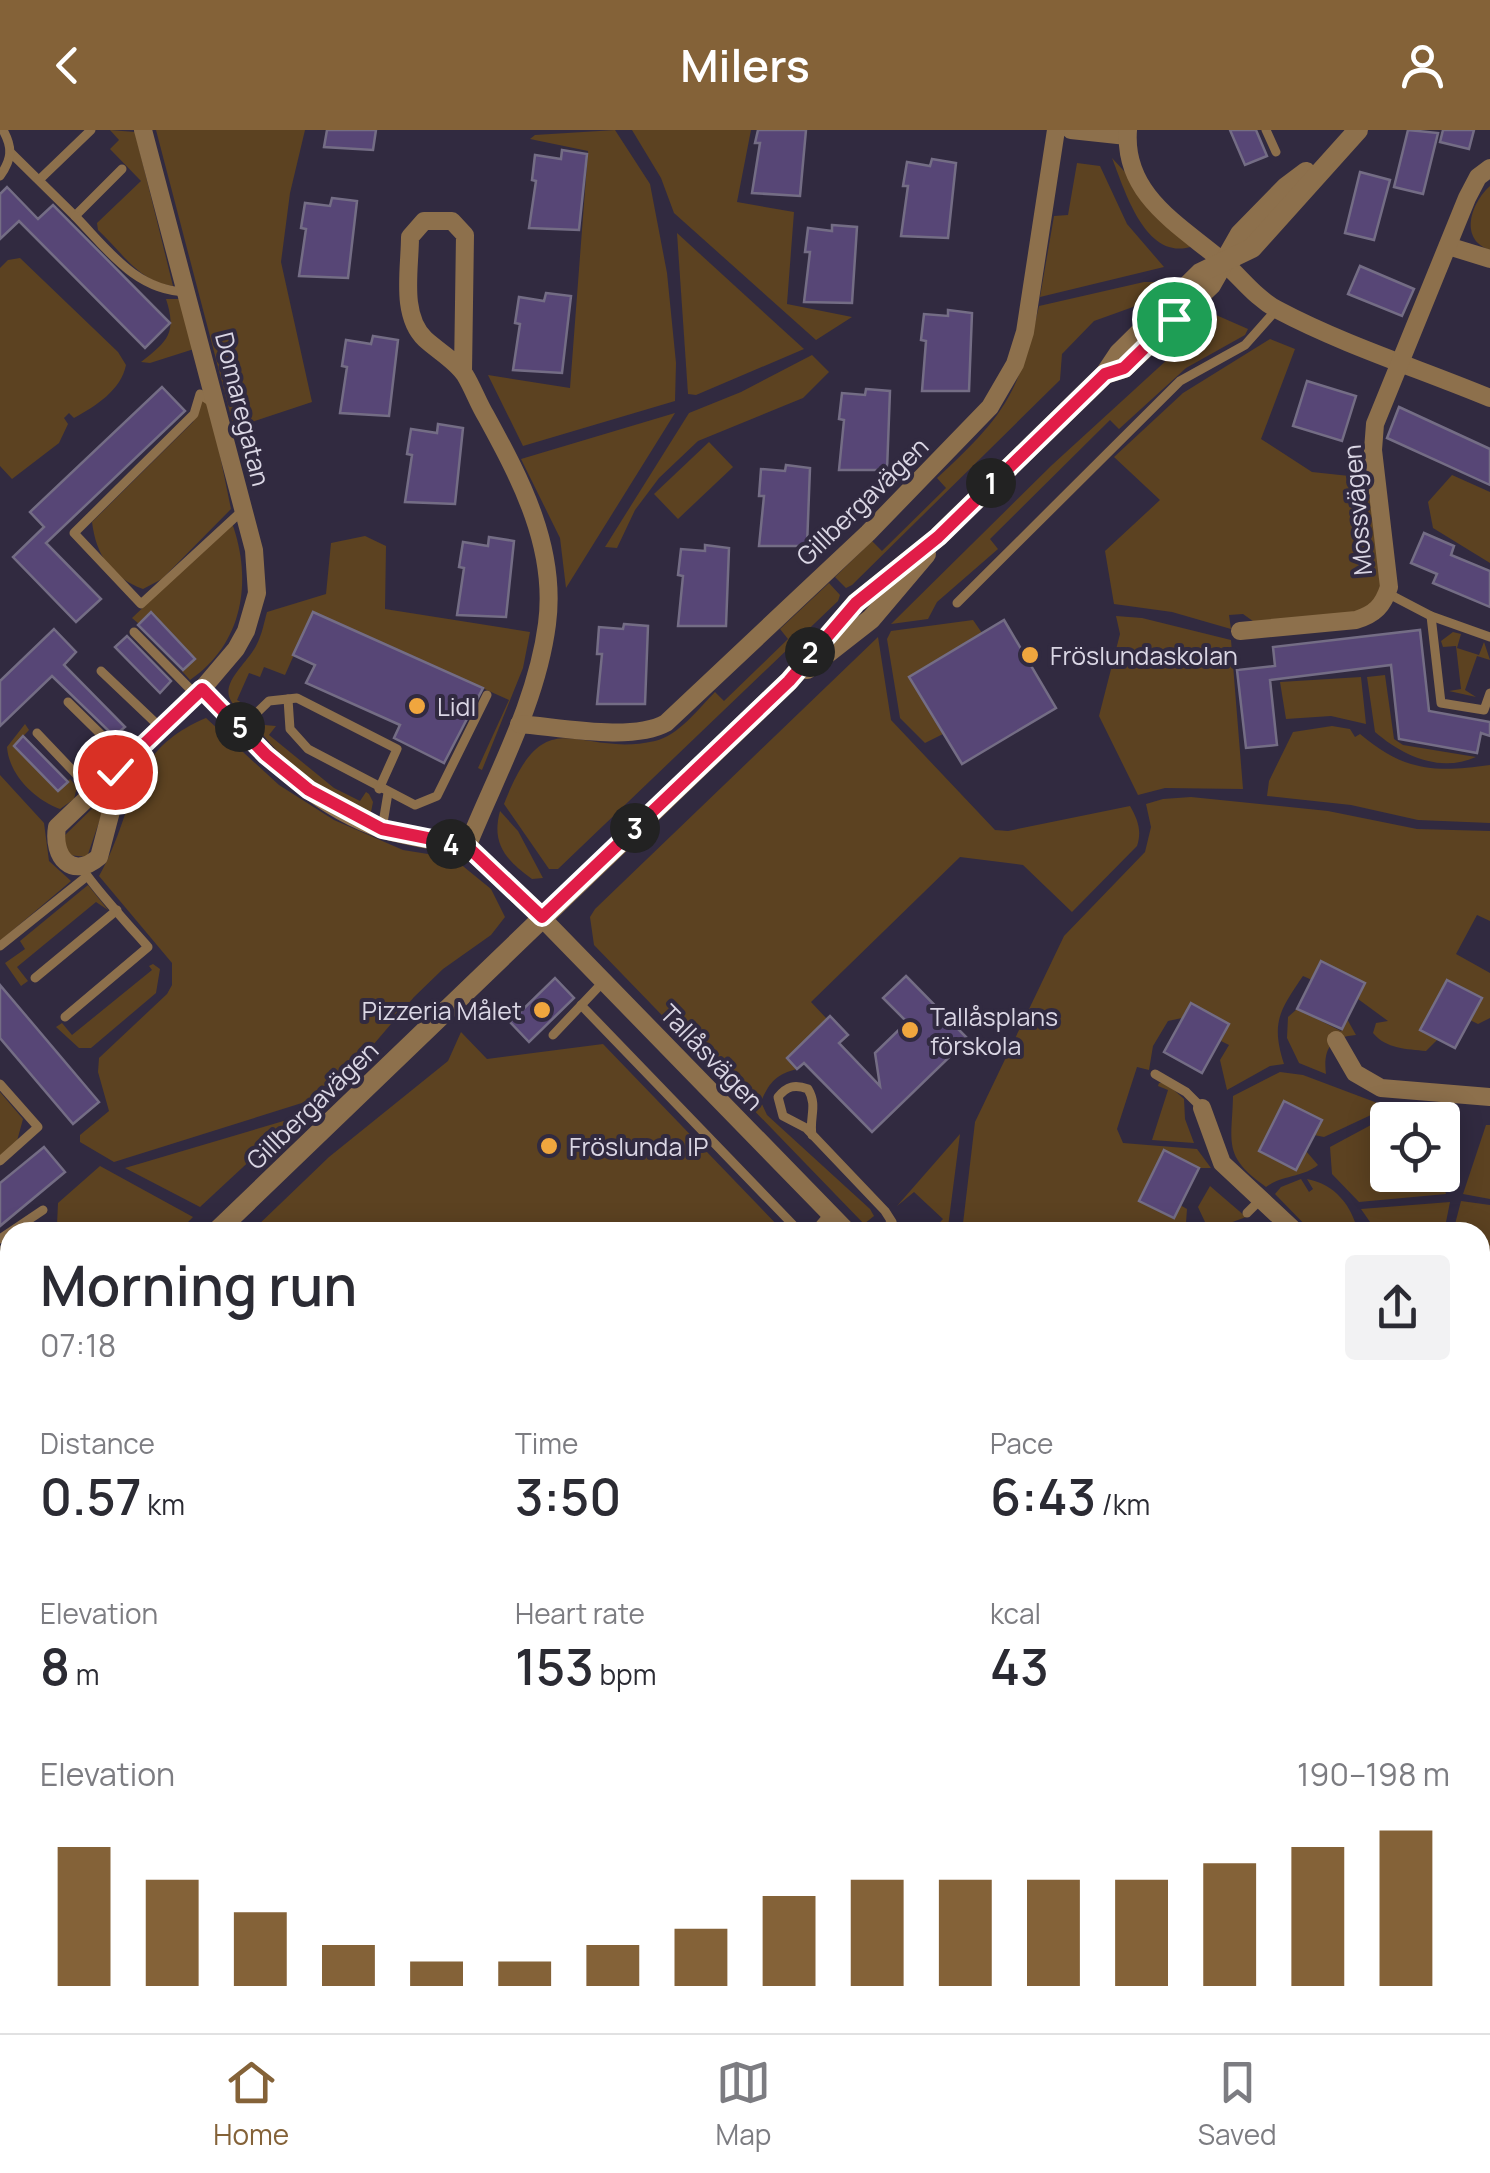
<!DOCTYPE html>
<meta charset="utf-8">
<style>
body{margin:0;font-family:Manrope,sans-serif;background:#f2f2f3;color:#2b2b33;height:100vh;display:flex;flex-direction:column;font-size:38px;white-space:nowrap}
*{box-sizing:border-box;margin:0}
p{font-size:32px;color:#7c7c81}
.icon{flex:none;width:55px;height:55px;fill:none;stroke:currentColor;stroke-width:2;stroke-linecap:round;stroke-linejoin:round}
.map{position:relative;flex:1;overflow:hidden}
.side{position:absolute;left:0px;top:1092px;width:1490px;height:812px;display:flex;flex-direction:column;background:#fff;border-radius:30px 30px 0 0;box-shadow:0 5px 25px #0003}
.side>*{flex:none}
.controls{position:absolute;left:1370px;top:972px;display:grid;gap:20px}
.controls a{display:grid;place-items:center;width:90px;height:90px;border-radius:10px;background:#fff;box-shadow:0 5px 25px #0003;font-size:50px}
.pin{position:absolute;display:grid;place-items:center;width:85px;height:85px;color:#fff;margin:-42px;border:5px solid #fff;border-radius:50%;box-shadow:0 2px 10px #0007}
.km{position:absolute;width:50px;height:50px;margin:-25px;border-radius:50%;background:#222;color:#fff;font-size:28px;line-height:50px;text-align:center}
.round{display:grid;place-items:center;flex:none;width:105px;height:105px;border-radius:10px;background:#f2f2f3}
.overview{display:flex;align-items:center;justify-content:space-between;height:170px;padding:0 40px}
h1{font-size:55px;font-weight:600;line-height:75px}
.stats{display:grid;grid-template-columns:repeat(3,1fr);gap:15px;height:170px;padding:10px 40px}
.stats div{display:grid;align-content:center}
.stats b{font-size:50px;font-weight:600}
.stats small{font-size:28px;font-weight:400}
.stats p{font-size:28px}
.chart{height:280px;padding:20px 40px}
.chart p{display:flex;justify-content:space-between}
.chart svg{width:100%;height:180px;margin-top:10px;stroke:#846238;stroke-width:6}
header{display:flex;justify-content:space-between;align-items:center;height:130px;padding:0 40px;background:#846238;color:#fff;font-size:45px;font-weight:600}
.dock{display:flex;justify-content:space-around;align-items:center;height:140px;border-top:2px solid #e1e1e2;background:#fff;font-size:28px;color:#7c7c81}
.dock a{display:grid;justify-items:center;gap:5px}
.dock .selected{color:#846238}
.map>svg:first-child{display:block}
.green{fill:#5c4221}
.building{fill:#574676;stroke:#746d85;stroke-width:2.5}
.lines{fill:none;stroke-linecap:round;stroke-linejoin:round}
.service{stroke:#8d704c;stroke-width:9}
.minor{stroke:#8d704c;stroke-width:18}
.tertiary{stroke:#8d704c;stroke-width:20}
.route-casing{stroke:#fff;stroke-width:20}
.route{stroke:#e11d48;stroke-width:12}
.poi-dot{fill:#f0a63e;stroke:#312a40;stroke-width:4}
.labels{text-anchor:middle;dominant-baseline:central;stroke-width:8;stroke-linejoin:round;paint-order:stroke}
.street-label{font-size:25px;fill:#dad6e4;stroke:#312a40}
.poi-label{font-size:25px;fill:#dad6e4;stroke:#312a40;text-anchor:start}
</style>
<header><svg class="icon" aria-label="back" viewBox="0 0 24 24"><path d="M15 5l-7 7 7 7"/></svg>Milers<svg class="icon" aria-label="person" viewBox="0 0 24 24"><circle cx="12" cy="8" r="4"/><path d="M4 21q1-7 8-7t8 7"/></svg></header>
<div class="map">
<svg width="1490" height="1903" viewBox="0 0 1490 1903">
<rect width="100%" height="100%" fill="#312a40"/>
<!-- green -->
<g class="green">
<path d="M110,0L135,2L173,156C139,152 123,123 98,100L97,93L141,51L110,19L119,10Z"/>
<polygon points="156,0 305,0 290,63 281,132 312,272 234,298"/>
<polygon points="615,0 650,54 667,143 676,233 675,271 523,316 488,245 570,258 588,21 530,9 535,5"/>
<polygon points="632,0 751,0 737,72 794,82 787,174 852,187 816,210 674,83 661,48"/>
<path d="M1112,28L1193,116C1146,133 1125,61 1112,28Z"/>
<polygon points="1077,33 1100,36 1127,94 1164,137 1040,167 1054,86 1068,85"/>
<path d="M1490,56V120C1459,110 1470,74 1490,56Z"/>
<polygon points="677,103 804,219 696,265 688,264"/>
<path d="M20,128L118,222L126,235C121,260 96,276 74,288L69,283L64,288L68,294L59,313L12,349L0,336V138L8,130Z"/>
<path d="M1144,152H1159L1133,177L1094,191L1062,224L1060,250L852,455L846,458L835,447L872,411L882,421L946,358L937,348C1003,287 1019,265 1039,176Z"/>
<path d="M166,169H181L194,219L150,233L141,232C168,211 177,203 166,169Z"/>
<polygon points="1216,185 1248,199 1245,205 1186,238 1119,299 1110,290 990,409 998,419 937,472 928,489 891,494 1052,335"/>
<polygon points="1270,209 1295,219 1261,309 1312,342 1368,348 1381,458 1376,476 1363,483 1257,494 1243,484 1229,485 1231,499 1172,482 1114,474 1105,421 1160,370 1114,327 1183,263"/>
<polygon points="812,225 829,242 803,268 698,311 659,348 635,380 617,418 605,417 689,283 741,262"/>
<path d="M202,270L209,272L231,379L162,449L143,459C111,447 96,425 92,392L193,292Z"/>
<polygon points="675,283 566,458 560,408 521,329"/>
<polygon points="709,312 733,337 678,389 654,364"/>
<polygon points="1452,345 1490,362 1490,433 1433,398 1428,372"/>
<path d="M232,393C253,451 243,514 190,550L182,541L194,529L151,483L139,494L132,488Z"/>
<path d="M365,406L386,416L385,479L530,502L523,538L482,640L478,638L509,570L313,482L285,545L264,537L260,547L249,543L237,570L247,576L242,582C209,559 245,538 257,514C262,504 264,493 267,482L326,464L331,413Z"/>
<path d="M829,453L840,465L838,471L558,739H549L504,674C546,565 577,629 655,611C678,606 699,578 715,562L724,571L788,509L780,499Z"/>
<polygon points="1116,486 1142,488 1231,510 1243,659 1165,658 1138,665 1099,586 1120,504"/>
<polygon points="973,490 982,503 910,547 943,604 925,613 900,588 887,509 891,501"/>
<polygon points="1453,502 1461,504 1457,518 1479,525 1484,512 1490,530 1477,526 1465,560 1476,567 1449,561 1461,559 1456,516 1443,517 1441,511"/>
<path d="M878,507L891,590L995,700L1008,701L1130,676C1138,690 1142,701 1137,716L1072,782L1023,735L960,727L811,872L827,889L787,928L797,939C777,944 769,952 761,972L767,985L870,1079L874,1086L864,1094L594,815L590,787L595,779Z"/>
<path d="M1385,545L1394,609L1403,615L1476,627C1440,643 1403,626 1375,602L1367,547Z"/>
<polygon points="1361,547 1366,594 1331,586 1286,589 1280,552"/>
<path d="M206,588L279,655L334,690L403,720L453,728L491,759L505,787L491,805L443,839L414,867L362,928L321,967L114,1032L80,1012V1005L109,981L98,942L99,928L167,864L172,855V833L99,746C137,679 125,622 206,588Z"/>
<path d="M25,594L29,600L14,616L57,661L70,649L77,657L74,669L60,679C35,670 9,645 7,617Z"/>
<path d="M264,595L276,596L269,605L334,658L360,671L366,662L369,664L373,672L371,682C337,673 281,630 261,602Z"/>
<path d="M1332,596L1350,599L1355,607L1360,604C1404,641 1434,643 1490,635V693L1418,690L1351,675L1267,666L1269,651L1293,602Z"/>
<polygon points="0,645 44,693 49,731 71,751 0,811"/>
<path d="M1191,667L1328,681L1417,699L1490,701V791L1477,785L1456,824L1490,843V888L1478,894L1470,890L1482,868L1447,850L1420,899L1438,909L1426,921C1407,919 1386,919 1373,903L1376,893L1388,891L1358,869L1365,853L1322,831L1312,850L1303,846C1279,881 1271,893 1284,934L1270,936L1227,960L1220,930L1229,915L1221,911L1229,894L1191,873L1182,888L1168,891L1153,916L1149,940L1137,937L1117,999L1123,1013L1197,1019L1211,1038H1199L1164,1021L1139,1070L1173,1088L1180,1075L1187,1079L1186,1093L1179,1102H962L975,992L1064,806L1145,722L1151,697L1146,674L1163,669Z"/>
<polygon points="103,668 107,669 87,727 68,725 62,708"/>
<path d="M500,681L518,701L543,748L532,749C506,730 491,714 500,681Z"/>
<polygon points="88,755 108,780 96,772 17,837 28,851 21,856 5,833 25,819 20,811"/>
<polygon points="153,834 160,839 156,863 91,918 79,918 56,897 62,893 72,905 152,840 149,836"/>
<path d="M1297,879L1341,901L1347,889L1356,905C1330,907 1323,920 1326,944L1299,933L1287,908L1288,887Z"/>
<polygon points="461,902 487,929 603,914 784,1102 251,1102 329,1027 448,931"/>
<path d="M1280,942L1303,945L1388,977L1324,1007L1314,1005L1321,990L1259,1021L1296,1040L1306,1021L1318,1035C1304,1047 1282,1045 1266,1057C1222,1026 1232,1013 1233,966Z"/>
<polygon points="1159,953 1166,953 1184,969 1185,989 1194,1013 1152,1010 1168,960 1158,956"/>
<polygon points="0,962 23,989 17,1011 0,1026"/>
<polygon points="1409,979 1434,983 1434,990 1388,990 1388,1045 1398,1045 1424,1058 1431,1045 1441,1045 1446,1064 1359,1072 1332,1044 1330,1017 1397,981"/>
<polygon points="297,987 200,1077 125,1038"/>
<polygon points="1486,995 1490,995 1490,1069 1463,1064"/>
<polygon points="960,1004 948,1097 943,1102 931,1102 943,1089 914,1062 897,1076"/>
<polygon points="100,1036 193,1087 178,1102 50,1102 57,1095 58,1073"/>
<path d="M1301,1049L1309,1062L1313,1059L1307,1049C1335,1054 1352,1076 1358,1102H1312L1275,1064L1281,1057Z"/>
<polygon points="1210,1056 1246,1087 1230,1093 1205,1092 1198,1077"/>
<polygon points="1461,1071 1490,1075 1490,1233 1480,1236 1480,1102 1453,1102"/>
<polygon points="1450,1072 1444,1102 1377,1102 1361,1079"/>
<polygon points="10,1111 10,1275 0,1286 0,1116"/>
<polygon points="1480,1337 1490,1338 1490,1447 1480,1446 1487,1442 1480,1440"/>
<polygon points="10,1356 10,1533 0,1524 0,1368"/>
<polygon points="1480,1528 1490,1529 1489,1669 1480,1668"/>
<polygon points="1480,1679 1490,1679 1490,1903 1185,1903 1182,1895 1480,1895"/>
<polygon points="0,1848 10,1856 10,1895 61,1895 71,1903 0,1903"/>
<polygon points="90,1895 630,1895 634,1903 98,1903"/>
<polygon points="681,1895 847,1895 847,1903 676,1903"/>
<polygon points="856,1895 1066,1895 1044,1903 857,1903"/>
</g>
<!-- building -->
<g class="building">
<polygon points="327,0 376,0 373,20 324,17"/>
<polygon points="758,0 806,0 800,66 752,63 760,13 755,13"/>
<polygon points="1230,0 1256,0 1267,26 1245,35"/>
<polygon points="1408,0 1438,3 1423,64 1394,57"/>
<polygon points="1443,0 1474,0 1469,19 1440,12"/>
<polygon points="562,20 587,24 579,100 529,98 536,51 532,50 535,25 561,29"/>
<polygon points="932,29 956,33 948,108 901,106 908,56 903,56 907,32 930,36"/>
<polygon points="1360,42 1390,50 1374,110 1345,103"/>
<polygon points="7,57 38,89 53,75 170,193 145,218 19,91 0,109 0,64"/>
<polygon points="332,68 357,71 348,148 299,146 306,99 301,98 305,73 330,76"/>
<polygon points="832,95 857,97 852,173 804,172 810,122 805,122 808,98 832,101"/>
<polygon points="1360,136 1414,159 1402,186 1348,164"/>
<polygon points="546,163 571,166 562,243 513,240 520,194 515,193 519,167 544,171"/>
<polygon points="948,180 972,183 969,261 922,261 926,211 921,210 924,184 948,186"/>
<polygon points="373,206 398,210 389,286 340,283 347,237 342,236 346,210 371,214"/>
<polygon points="1307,251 1356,266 1342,311 1293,296"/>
<polygon points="162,257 185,281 46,413 101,469 76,492 13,427 44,397 30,382"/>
<polygon points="866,259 890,261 887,340 839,340 844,290 839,289 842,263 865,265"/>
<polygon points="1399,277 1490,319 1490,355 1387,308"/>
<polygon points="438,294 463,298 455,374 405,372 412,325 407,324 411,299 437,303"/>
<polygon points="786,335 810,338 807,416 759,416 764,366 759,366 761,339 785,341"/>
<polygon points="1424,403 1454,416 1451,425 1490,441 1490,477 1433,453 1437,444 1411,433"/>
<polygon points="489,407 514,411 506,487 457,485 464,438 459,437 463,412 488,416"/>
<polygon points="705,415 729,418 726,496 678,496 683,446 678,445 681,419 705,421"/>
<polygon points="151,482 195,529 183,540 138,495"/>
<polygon points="313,482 483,558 444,633 394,608 400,595 306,553 315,535 293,525"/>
<polygon points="1004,490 1056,578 962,634 909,547"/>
<polygon points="624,494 648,496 645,574 597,574 602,524 597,524 599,497 623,499"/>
<polygon points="54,499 76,522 64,535 125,597 114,606 52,546 0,596 0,551"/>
<polygon points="1420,500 1429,581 1490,592 1490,606 1481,603 1477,623 1399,609 1391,535 1270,550 1277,615 1246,618 1237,540 1275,536 1273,517"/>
<polygon points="127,506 171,551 160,563 115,517"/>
<polygon points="23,606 68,652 58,661 14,616"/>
<polygon points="1321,831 1365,853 1342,899 1297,879"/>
<polygon points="906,846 968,909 872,1002 804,933 797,939 787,928 830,886 848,905 839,913 880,956 875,923 907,892 883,868"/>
<polygon points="555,848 574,868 529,912 510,892"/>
<polygon points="1447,850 1482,868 1455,918 1420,900"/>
<polygon points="0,855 99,972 73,994 0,908"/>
<polygon points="1191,873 1229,894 1202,943 1164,922"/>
<polygon points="1284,971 1322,990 1296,1040 1259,1021"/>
<polygon points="44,1017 65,1042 0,1096 0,1053"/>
<polygon points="1164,1020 1199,1038 1174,1088 1139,1071"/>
</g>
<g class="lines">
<!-- service -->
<g class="service">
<polyline points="1266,0 1276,22"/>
<polyline points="10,22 75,86 122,39"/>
<path d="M0,46C12,29 13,18 3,0"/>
<polyline points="39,50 91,0"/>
<path d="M75,86C108,120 136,161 187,162"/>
<polyline points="214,274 200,264 194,284 74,403 141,474 243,380"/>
<polyline points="1387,463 1431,486 1490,507"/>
<polyline points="957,473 1180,251 1245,215 1277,179"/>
<polyline points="1431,486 1441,573 1484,580 1490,563"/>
<polyline points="134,502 196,565"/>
<polyline points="101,541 161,598"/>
<polyline points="288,569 290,599 308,619 415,675 437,666 487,565"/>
<polyline points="68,572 127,630"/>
<polyline points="241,598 269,571 297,568 397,619 379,659"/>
<polyline points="37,603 93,662"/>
<polyline points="382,699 388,663"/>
<polyline points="0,816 86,747"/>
<polyline points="35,848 117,780"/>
<polyline points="581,875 800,1102"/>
<path d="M65,887L148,817C134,801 88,751 81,736"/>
<polyline points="553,905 604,851"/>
<polyline points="1155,944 1186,962 1202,978"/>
<polyline points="0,954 38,997 0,1031"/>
<path d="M812,1005C809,987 818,976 808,959C795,954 787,956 778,967L783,986L806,998L885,1081L892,1092L881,1102"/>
<polyline points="1247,1083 1261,1069"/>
<polyline points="814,1102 829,1084"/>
<polyline points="0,1109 43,1080"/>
<polyline points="0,1670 10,1677"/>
<polyline points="0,1766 10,1752"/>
<polyline points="642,1903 649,1895"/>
</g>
<!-- minor -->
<g class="minor">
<polyline points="1071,0 1127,6"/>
<path d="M1128,0C1123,64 1178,94 1221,130C1240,146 1255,168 1278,180C1344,215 1420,239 1490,268"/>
<polyline points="1448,116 1490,129"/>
<path d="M463,242L465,105L452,91H424L410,107C410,139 400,185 425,209C438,221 456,231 465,245C473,258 478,273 486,286C521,350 557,418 547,494C537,572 496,645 467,717L541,787L848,1102"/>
<path d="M1240,501L1356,490C1375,484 1383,476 1389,457L1373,320L1375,294L1467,68L1478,47L1490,38"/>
<path d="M202,559C256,613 308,676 384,700C411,708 439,711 467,717"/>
<path d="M519,594C559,597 632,612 666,593L868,403L990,277L1015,234L1025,202L1056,0"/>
<path d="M115,642L114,670L99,727C72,750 52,727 57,697L202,559L236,519L246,501L257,463L254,420L143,0"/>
<polyline points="1336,910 1355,943 1381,958 1490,967"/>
<polyline points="1202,978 1222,1033 1296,1102"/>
<polyline points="1480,1320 1490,1321"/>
<polyline points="1480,1509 1490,1510"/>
</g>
<!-- tertiary -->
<g class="tertiary">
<polyline points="1105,244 1124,238 1211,155 1240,104 1286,57 1306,42"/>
<polyline points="807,539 871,489 926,424"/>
<polyline points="216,1102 789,551 856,473 938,407 1105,244 1119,223 1200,143 1252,118 1358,0"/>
<polyline points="0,1327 10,1315"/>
</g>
</g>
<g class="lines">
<defs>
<polyline id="route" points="115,642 202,559 266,625 309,660 382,699 467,716 542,787 789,551 856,473 938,407 1105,244 1124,238 1174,189"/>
</defs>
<!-- route casing -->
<use href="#route" class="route-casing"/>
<!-- route -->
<use href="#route" class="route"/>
</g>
<!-- markers -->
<g class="poi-dot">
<circle cx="1030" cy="525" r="10"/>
<circle cx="417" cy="576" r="10"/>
<circle cx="542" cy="880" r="10"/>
<circle cx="910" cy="900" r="10"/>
<circle cx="549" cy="1016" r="10"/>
</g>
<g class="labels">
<!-- street labels -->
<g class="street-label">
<text transform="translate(243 279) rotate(76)">Domaregatan</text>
<text transform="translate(862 371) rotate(-44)">Gillbergavägen</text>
<text transform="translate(1357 380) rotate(-95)">Mossvägen</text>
<text transform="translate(712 927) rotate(46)">Tallåsvägen</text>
<text transform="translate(312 975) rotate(-44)">Gillbergavägen</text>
</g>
<!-- poi labels -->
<g class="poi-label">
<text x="1050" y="525">Fröslundaskolan</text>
<text x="437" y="576">Lidl</text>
<text x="522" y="880" text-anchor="end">Pizzeria Målet</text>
<text x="930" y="886">Tallåsplans<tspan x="930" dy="29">förskola</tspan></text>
<text x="569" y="1016">Fröslunda IP</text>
</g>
</g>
</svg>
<div class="controls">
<a><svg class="icon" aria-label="locate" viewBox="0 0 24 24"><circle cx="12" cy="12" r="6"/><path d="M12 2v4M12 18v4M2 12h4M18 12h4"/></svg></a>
</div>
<div class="pin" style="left:1174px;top:189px;background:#1e9e55"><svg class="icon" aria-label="arrive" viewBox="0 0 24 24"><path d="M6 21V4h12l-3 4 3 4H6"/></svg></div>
<div class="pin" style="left:115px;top:642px;background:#d93025"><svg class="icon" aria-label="check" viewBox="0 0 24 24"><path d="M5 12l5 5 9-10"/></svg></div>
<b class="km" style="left:991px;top:353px">1</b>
<b class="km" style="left:810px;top:522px">2</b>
<b class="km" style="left:635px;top:698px">3</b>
<b class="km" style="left:451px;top:714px">4</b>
<b class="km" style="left:240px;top:597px">5</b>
<section class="side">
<div class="overview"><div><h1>Morning run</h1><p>07:18</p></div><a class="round"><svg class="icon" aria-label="share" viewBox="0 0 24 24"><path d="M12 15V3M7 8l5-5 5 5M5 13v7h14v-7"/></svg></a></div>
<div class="stats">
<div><p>Distance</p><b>0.57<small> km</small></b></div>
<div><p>Time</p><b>3:50</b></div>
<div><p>Pace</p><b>6:43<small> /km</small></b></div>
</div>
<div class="stats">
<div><p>Elevation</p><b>8<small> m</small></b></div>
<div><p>Heart rate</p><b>153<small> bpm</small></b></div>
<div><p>kcal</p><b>43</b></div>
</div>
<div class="chart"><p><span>Elevation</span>190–198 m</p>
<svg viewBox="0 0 160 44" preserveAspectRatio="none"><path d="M5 44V10M15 44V18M25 44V26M35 44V34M45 44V38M55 44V38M65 44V34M75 44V30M85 44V22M95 44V18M105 44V18M115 44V18M125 44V18M135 44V14M145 44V10M155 44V6"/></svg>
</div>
</section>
</div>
<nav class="dock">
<a class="selected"><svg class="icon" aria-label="home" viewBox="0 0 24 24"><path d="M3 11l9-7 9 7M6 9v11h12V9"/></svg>Home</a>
<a><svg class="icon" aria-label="map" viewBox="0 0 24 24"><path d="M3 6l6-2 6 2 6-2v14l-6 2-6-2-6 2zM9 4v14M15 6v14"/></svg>Map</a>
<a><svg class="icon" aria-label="saved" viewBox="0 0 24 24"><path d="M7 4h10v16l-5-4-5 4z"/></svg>Saved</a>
</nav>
